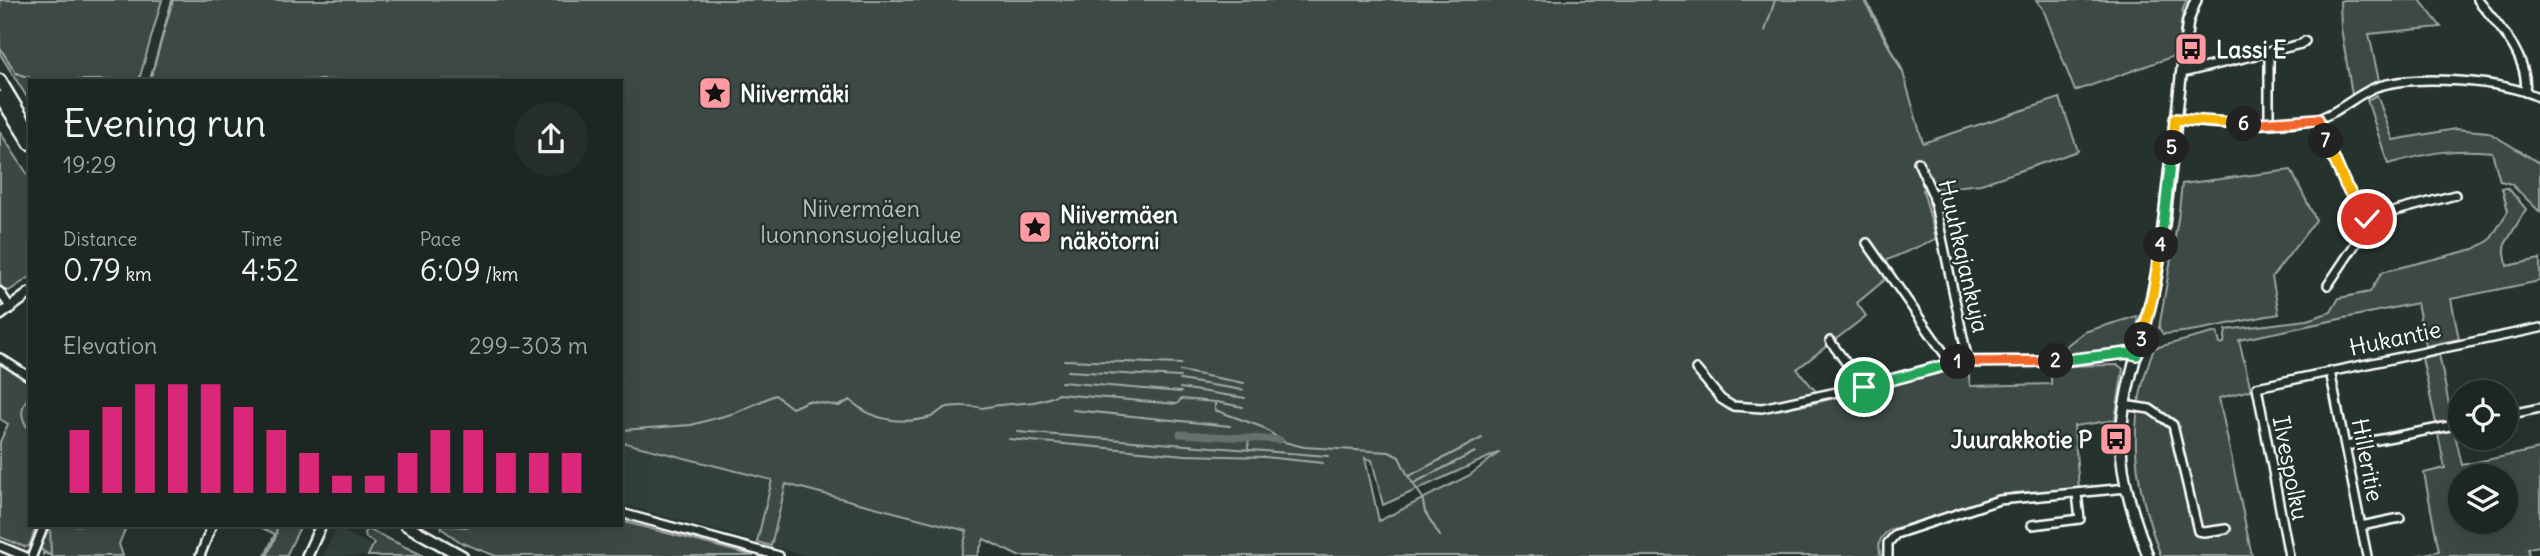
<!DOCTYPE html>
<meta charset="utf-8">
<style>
body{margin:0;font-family:Delius,sans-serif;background:#252e2a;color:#f1f3f6;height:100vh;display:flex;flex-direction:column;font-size:26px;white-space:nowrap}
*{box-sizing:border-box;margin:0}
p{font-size:23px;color:#a0a5a5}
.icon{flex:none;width:38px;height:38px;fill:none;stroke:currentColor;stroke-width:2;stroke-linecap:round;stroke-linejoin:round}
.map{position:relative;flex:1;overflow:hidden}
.panel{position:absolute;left:28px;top:79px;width:595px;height:448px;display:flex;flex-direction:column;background:#1c2622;border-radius:0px;box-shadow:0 7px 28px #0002,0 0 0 2px #3a4340}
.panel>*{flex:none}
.buttons{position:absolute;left:2448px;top:380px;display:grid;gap:14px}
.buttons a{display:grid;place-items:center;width:70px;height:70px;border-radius:50%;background:#1c2622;box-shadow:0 7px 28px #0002,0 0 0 2px #3a4340;font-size:35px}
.pin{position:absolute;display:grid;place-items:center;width:60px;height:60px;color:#fff;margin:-30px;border:4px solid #fff;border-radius:50%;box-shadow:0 2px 7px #0007}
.km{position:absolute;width:35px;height:35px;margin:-18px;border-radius:50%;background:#222;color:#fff;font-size:19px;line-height:35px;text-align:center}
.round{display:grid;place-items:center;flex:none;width:74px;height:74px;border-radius:37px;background:#252e2a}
.summary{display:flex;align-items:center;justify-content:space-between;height:119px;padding:0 35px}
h1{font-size:38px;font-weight:600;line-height:52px}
.metrics{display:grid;grid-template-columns:repeat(3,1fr);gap:10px;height:119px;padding:7px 35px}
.metrics div{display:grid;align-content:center}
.metrics b{font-size:30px;font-weight:600}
.metrics small{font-size:19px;font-weight:400}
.metrics p{font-size:19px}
.chart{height:196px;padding:14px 35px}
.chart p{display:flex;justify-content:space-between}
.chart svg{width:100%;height:126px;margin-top:7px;stroke:#db2777;stroke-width:6}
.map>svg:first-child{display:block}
.built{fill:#333f3a}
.green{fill:#3e4944;stroke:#9ea4a2;stroke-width:2;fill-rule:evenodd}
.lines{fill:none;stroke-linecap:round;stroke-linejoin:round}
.stream{stroke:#a4a9a7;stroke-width:2}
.canal{stroke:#67706c;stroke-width:7}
.minor-casing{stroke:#fff;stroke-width:12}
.tertiary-casing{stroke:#fff;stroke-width:14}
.secondary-casing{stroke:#fff;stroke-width:15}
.minor{stroke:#26332d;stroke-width:7}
.tertiary{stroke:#26332d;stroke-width:9}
.secondary{stroke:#26332d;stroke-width:10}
.split-1-casing{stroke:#fff;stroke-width:14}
.split-2-casing{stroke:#fff;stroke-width:14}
.split-3-casing{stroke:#fff;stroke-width:14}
.split-4-casing{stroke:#fff;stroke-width:14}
.split-5-casing{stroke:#fff;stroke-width:14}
.split-6-casing{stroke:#fff;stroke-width:14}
.split-7-casing{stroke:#fff;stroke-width:14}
.split-8-casing{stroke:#fff;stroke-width:14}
.split-1{stroke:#22a559;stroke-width:9}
.split-2{stroke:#f0652b;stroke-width:9}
.split-3{stroke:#22a559;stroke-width:9}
.split-4{stroke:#f5b400;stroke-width:9}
.split-5{stroke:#22a559;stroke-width:9}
.split-6{stroke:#f5b400;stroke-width:9}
.split-7{stroke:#f0652b;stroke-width:9}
.split-8{stroke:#f5b400;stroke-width:9}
.labels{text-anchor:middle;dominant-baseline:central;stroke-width:5;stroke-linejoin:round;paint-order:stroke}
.poi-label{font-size:23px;font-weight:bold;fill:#fff;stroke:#26332d;text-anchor:start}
.park-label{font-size:23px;fill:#bbbfbe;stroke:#26332d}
.street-label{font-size:23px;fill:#fff;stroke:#26332d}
</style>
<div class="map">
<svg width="2540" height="556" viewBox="0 0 2540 556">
<rect width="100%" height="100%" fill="#26332d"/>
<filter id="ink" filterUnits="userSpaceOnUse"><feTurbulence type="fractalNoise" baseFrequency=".0143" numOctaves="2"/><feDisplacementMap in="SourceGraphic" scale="14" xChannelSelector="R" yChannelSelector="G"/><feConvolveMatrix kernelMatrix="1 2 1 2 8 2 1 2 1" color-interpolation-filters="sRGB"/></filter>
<g filter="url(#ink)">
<!-- built -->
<g class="built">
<polygon points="621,442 772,481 757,542 621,504"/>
<polygon points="786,484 968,531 961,556 808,556 771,546"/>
<polygon points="336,528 373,546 368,556 323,556"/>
</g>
<!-- green -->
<g class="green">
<polygon points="0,0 162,0 139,80 30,80 30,102 0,54"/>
<path d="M172,0H1866L1902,69L1923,143L2060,98L2078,151L1981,184L1923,190L1936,239L1878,264L1887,278L1857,303L1866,316L1797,369L1818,394L1800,398L1802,406L1968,366L1970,386L2051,384V366L2118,365L2123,369L2115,420L2074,426L2079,489L2013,493L1889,530C1879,539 1877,543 1881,556H1018L984,539L977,556H961L967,531L786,484L771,546L757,542L772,480L621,442V80H150ZM1500,452L1470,475L1379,521L1365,458L1372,460L1383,505Z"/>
<polygon points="2036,0 2187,0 2183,9 2177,55 2075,91 2043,9"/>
<polygon points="2344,0 2420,0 2441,27 2369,34 2379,81 2352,95 2341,28 2340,1"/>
<path d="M2377,95L2393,140L2455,129L2488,132L2538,162L2540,160V212L2511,184L2500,181L2492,152C2449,148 2429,153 2388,164L2367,100Z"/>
<polygon points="0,132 30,178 30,277 9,291 3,289 0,284"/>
<path d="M2291,170L2316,220L2272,277L2279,314C2240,320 2202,332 2163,334L2159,328L2178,219L2182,184Z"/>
<path d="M2502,188H2508L2526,209L2504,246L2507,266L2540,259V281L2451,299L2459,339L2426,346L2417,303L2239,340L2251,390L2219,398L2252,556H2161C2133,483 2125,422 2154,348L2217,332L2220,344L2224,343L2226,330L2307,320L2331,312L2339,298L2370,292L2382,272L2474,249L2490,240L2508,211Z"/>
<polygon points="2137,316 2138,324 2130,346 2107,352 2074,357 2069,355 2066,346 2084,332"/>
<polygon points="2439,354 2452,420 2436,423 2422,358"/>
<polygon points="0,362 30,383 30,525 37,525 29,546 25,547 0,537 0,442 8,424 0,419"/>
<path d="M2454,430L2462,465L2540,449V546L2528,548L2529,556H2415L2439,551L2424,473L2445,468L2438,434ZM2506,476V522H2460V476Z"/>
<polygon points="621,521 754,556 496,556 462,543 442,529 441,525 467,527 469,525 621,525"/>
<polygon points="48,525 127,525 119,544 123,556 51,556 39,548"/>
<polygon points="256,525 301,525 286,556 265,556 275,534"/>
<polygon points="368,529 422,555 422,556 368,556 374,543 366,538 365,533"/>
</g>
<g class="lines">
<!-- stream -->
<g class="stream">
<polyline points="1864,0 1902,71"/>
<polyline points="1765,31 1775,0"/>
<polyline points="0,48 16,73 35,80"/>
<polyline points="150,80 173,0"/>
<polyline points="1064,360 1181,364"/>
<polyline points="1068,371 1180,377"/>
<polyline points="1180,371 1244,383"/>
<polyline points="1180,380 1243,390"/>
<polyline points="1061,382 1181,392"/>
<polyline points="1180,388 1245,398"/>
<path d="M30,394C20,408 19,417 30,431"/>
<polyline points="1217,402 1243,407"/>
<polyline points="1073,410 1230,426"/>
<path d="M621,430L691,425L735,413L775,395L792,408L808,401L839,406L850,400C872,421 903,425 931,417C936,415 940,410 945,408C954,405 974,406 983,408C1008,401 1034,407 1058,394L1177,404L1181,399L1215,402V410L1262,427L1284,442L1304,447L1389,452L1399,457L1408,476L1422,497L1425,512L1440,536"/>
<polyline points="1017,432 1328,456"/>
<polyline points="1009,439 1185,455 1265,457 1323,463"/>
<polyline points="1248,448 1249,438"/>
<polyline points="1409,476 1482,438"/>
<polyline points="1414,483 1475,452"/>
<polyline points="50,525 51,555"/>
<polyline points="43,555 43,553 53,556"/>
<polyline points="267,556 276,536 277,525"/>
</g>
<!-- canal -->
<polyline class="canal" points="1180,434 1280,440"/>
<defs>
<g id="minor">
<path d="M2478,0C2498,25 2530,58 2525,92"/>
<polyline points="2182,73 2301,44 2305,41"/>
<path d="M2175,119C2220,125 2270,127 2315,119C2337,115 2355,95 2376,87C2414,74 2504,80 2540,98"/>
<polyline points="2318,119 2346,186 2367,219 2360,237 2328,285"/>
<polyline points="2269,123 2269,53"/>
<polyline points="1918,162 1933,195 1968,361"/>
<polyline points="2367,219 2455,195"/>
<polyline points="1867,243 1951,363"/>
<polyline points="0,292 10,307"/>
<polyline points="1830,341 1864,387"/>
<polyline points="0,358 30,377"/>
<polyline points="1696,369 1721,399 1732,406 1762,408 1883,382 1951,363 1968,361 2065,361 2128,353 2137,355"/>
<polyline points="2330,371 2367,556"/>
<polyline points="2124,405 2150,409 2173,425 2198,531 2204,532 2226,529"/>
<polyline points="2506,415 2540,408"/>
<polyline points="2346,446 2460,424"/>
<polyline points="621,513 779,556"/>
<polyline points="2032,525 2080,519 2077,494"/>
<polyline points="2361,526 2400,518"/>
<polyline points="0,546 24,556"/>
<polyline points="32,556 44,525"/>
<polyline points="200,556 212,525"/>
<polyline points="1888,556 1888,543 1896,534 1999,500 2127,488"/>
<polyline points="2289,556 2257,387 2540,328"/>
</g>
<g id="tertiary">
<polyline points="0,315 30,293"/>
<polyline points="307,556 321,525"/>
<path d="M2148,556C2135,520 2121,481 2121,442C2122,380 2151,321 2159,260C2171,181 2177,101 2188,21L2196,0"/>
</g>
<g id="secondary">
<polyline points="0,80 30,130"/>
<polyline points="0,97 30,144"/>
<polyline points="406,525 462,556"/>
</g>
</defs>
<!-- minor casing -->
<use href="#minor" class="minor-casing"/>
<!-- tertiary casing -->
<use href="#tertiary" class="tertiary-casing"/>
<!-- secondary casing -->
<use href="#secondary" class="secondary-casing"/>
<!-- minor -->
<use href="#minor" class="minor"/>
<!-- tertiary -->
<use href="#tertiary" class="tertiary"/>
<!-- secondary -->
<use href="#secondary" class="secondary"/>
</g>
</g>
<g class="lines" filter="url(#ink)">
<defs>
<polyline id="split-1" points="1864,387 1958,362"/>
<polyline id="split-2" points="1958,362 2056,361"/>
<polyline id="split-3" points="2056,361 2128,353 2137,355 2142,340"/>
<polyline id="split-4" points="2142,340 2153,294 2161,245"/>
<polyline id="split-5" points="2161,245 2172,148"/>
<polyline id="split-6" points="2172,148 2175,119 2244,124"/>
<polyline id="split-7" points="2244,124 2318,119 2326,141"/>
<polyline id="split-8" points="2326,141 2346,186 2367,219"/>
</defs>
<!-- split-1 casing -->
<use href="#split-1" class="split-1-casing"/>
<!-- split-2 casing -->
<use href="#split-2" class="split-2-casing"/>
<!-- split-3 casing -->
<use href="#split-3" class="split-3-casing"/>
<!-- split-4 casing -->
<use href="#split-4" class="split-4-casing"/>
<!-- split-5 casing -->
<use href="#split-5" class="split-5-casing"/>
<!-- split-6 casing -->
<use href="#split-6" class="split-6-casing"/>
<!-- split-7 casing -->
<use href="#split-7" class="split-7-casing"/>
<!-- split-8 casing -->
<use href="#split-8" class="split-8-casing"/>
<!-- split-1 -->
<use href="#split-1" class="split-1"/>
<!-- split-2 -->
<use href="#split-2" class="split-2"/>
<!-- split-3 -->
<use href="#split-3" class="split-3"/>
<!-- split-4 -->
<use href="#split-4" class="split-4"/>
<!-- split-5 -->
<use href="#split-5" class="split-5"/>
<!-- split-6 -->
<use href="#split-6" class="split-6"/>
<!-- split-7 -->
<use href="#split-7" class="split-7"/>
<!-- split-8 -->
<use href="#split-8" class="split-8"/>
</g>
<!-- icons -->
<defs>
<symbol id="bus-square" viewBox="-11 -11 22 22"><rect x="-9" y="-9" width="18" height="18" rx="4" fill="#ff9aa2" stroke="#26332d"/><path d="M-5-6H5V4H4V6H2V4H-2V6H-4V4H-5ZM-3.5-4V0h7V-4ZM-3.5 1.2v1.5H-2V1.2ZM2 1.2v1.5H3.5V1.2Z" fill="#111"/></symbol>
<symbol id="sight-square" viewBox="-11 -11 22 22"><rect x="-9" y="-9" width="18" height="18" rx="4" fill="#ff9aa2" stroke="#26332d"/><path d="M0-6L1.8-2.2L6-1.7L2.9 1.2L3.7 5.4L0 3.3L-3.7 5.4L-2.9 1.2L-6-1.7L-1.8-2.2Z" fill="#111"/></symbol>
</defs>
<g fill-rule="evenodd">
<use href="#bus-square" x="2172" y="30" width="38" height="38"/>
<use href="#sight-square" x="696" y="74" width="38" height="38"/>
<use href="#sight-square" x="1016" y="208" width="38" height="38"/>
<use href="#bus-square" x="2097" y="420" width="38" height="38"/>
</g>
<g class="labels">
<!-- poi labels -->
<g class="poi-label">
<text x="2216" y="49">Lassi E</text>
<text x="740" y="93">Niivermäki</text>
<text x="1060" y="214">Niivermäen<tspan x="1060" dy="26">näkötorni</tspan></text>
<text x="2092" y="439" text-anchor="end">Juurakkotie P</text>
</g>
<!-- park labels -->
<g class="park-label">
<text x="861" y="208">Niivermäen<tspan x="861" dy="26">luonnonsuojelualue</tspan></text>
</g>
<!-- street labels -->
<g class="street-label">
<text transform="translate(1964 256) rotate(77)">Huuhkajankuja</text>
<text transform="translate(2395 338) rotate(-12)">Hukantie</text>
<text transform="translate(2368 460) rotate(79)">Hilleritie</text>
<text transform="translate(2291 468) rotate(79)">Ilvespolku</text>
</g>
</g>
</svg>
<div class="buttons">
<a><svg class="icon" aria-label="locate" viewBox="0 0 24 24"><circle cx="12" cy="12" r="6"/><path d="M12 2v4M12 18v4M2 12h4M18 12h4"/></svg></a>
<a><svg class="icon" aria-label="layers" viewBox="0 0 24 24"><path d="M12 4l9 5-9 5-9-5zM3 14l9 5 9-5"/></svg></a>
</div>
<div class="pin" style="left:1864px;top:387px;background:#1e9e55"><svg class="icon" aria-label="arrive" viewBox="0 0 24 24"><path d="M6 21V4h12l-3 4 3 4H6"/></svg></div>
<div class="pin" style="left:2367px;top:219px;background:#d93025"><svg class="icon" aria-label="check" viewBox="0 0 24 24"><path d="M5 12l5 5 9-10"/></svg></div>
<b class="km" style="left:1958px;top:362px">1</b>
<b class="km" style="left:2056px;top:361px">2</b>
<b class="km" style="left:2142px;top:340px">3</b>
<b class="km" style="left:2161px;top:245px">4</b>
<b class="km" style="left:2172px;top:148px">5</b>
<b class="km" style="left:2244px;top:124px">6</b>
<b class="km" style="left:2326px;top:141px">7</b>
<section class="panel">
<div class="summary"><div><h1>Evening run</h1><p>19:29</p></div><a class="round"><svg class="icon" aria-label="share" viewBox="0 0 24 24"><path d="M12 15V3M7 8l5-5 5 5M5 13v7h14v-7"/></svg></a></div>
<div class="metrics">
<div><p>Distance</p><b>0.79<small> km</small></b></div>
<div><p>Time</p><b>4:52</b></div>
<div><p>Pace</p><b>6:09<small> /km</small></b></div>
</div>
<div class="chart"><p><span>Elevation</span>299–303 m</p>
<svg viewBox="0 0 160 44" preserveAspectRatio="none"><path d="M5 44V22M15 44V14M25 44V6M35 44V6M45 44V6M55 44V14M65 44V22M75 44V30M85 44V38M95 44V38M105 44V30M115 44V22M125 44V22M135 44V30M145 44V30M155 44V30"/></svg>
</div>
</section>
</div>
